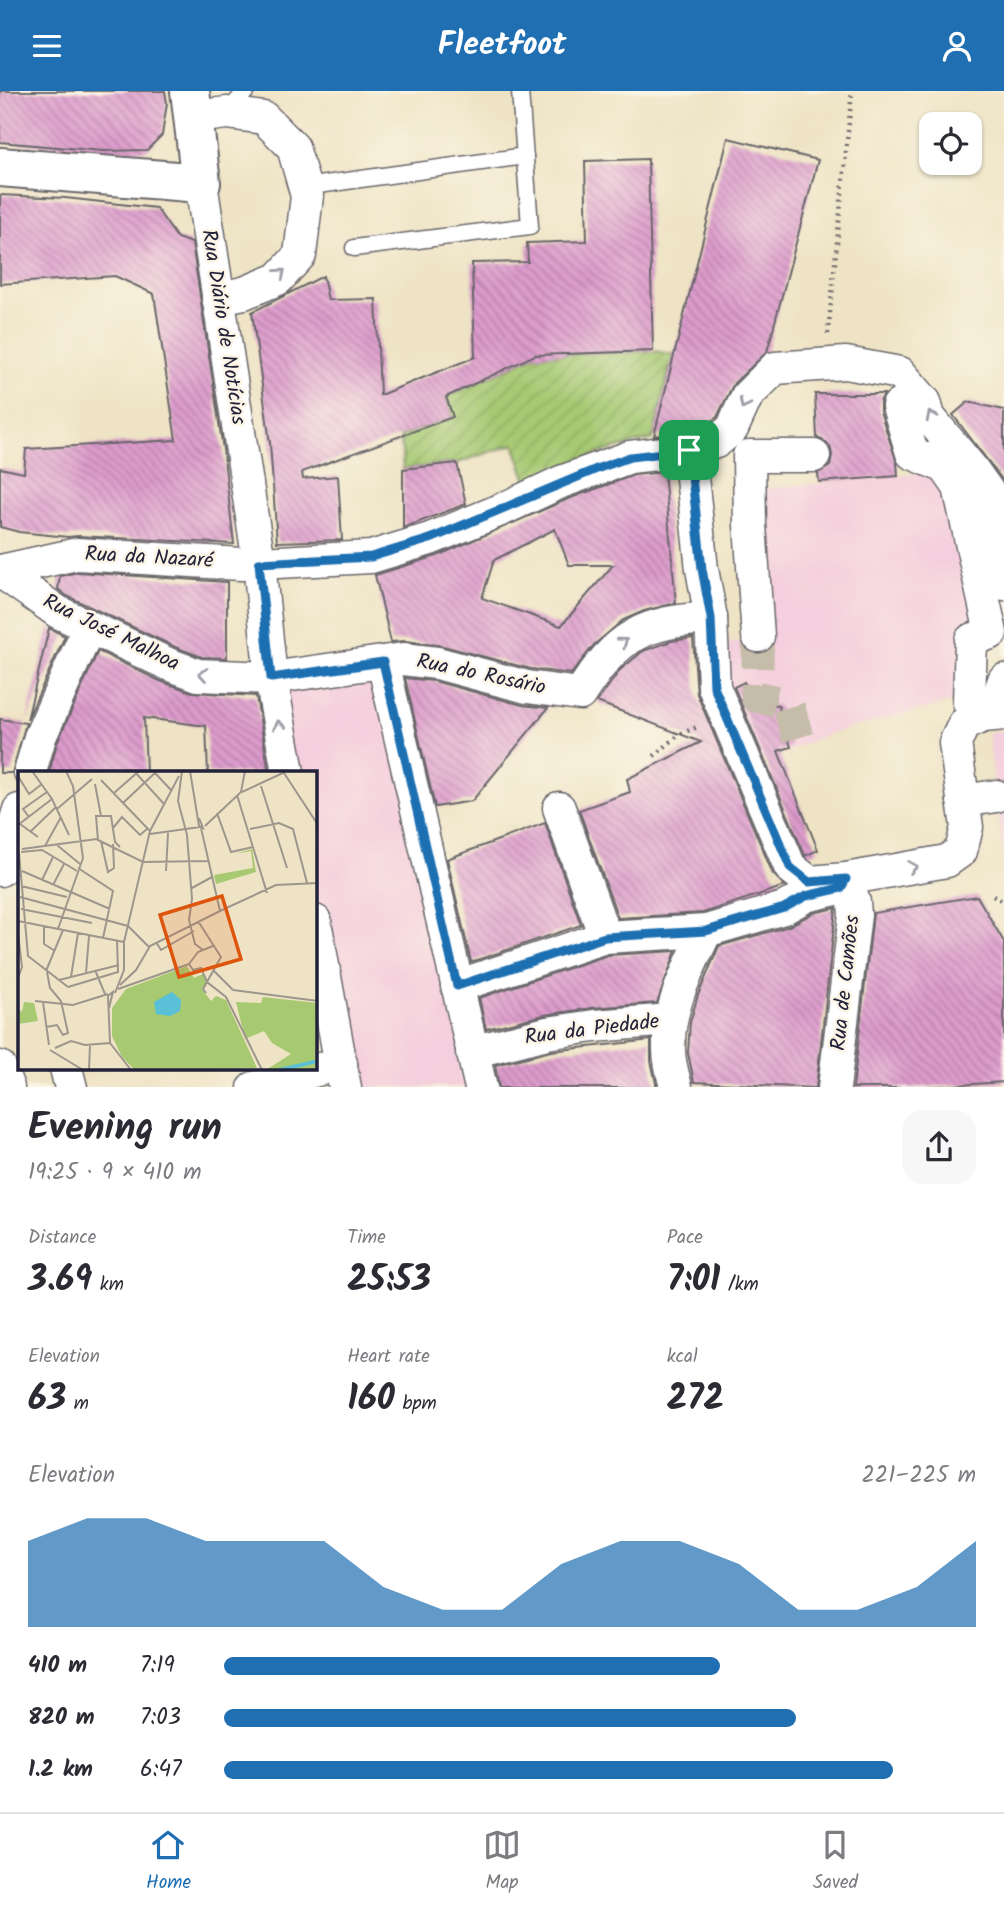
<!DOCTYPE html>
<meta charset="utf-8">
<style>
body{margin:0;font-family:Kalam,sans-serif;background:#f7f7f7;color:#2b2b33;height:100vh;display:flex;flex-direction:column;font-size:26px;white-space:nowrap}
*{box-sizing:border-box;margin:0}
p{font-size:23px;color:#7c7c81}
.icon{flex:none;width:38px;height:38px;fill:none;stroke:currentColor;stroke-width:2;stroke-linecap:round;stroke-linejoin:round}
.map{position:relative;height:996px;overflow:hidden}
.sheet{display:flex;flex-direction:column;background:#fff;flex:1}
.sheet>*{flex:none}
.controls{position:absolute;left:919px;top:21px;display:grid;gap:14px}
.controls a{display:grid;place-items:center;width:63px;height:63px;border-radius:14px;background:#fff;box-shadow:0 2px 5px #0004;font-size:35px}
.pin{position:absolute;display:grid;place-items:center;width:60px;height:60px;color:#fff;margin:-30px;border-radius:14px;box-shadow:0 4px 10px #0006}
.round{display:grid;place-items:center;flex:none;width:74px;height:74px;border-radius:21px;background:#f7f7f7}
.overview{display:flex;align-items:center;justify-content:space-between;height:119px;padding:0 28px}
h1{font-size:38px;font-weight:800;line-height:52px}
.stats{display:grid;grid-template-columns:repeat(3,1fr);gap:10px;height:119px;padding:7px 28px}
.stats div{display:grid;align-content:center}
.stats b{font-size:35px;font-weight:800}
.stats small{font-size:19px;font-weight:400}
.stats p{font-size:19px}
.chart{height:196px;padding:14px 28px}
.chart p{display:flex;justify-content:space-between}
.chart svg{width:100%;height:126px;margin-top:7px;fill:#1f6fb2;opacity:.7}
ul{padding:0 28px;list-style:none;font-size:23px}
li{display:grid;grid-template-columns:112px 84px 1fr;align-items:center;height:52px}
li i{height:18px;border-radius:9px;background:#1f6fb2}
header{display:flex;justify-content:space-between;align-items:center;height:91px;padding:0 28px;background:#1f6fb2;color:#fff;font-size:32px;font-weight:800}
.dock{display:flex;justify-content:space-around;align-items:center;height:98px;border-top:2px solid #e1e1e2;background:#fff;font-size:19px;color:#7c7c81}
.dock a{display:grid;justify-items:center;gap:4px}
.dock .current{color:#1f6fb2}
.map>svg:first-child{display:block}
.built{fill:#f4cfdd}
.garden{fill:url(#garden-furrows);stroke:#647656;stroke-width:2}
.building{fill:url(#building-back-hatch);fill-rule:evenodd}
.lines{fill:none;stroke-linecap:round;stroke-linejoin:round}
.street-tunnel{stroke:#c5bca9;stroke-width:32;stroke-dasharray:32 16;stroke-linecap:butt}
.lane-casing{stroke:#69666b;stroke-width:19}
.street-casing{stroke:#69666b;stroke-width:35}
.secondary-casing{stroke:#69666b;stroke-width:42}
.path{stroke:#69666b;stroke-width:4.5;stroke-dasharray:2 5;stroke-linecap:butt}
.lane{stroke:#fff;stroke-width:16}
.street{stroke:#fff;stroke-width:32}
.secondary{stroke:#fff;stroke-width:38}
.oneway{stroke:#9c9ca7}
.route-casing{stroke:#fff;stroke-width:14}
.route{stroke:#1f6fb2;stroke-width:9}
.labels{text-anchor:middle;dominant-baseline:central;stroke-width:5;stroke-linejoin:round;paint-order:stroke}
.street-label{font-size:21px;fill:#22223b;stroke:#fcf5e5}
.inset-river{fill:none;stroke:#5ac0d8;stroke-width:3.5}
.inset-road{fill:none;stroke:#9c968d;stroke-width:2}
.view{fill:#de560e;fill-opacity:0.15;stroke:#de560e;stroke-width:3.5}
.inset-edge{fill:none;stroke:#22223b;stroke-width:3.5}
</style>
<header><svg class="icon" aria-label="menu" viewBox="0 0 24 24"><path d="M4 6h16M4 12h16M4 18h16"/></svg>Fleetfoot<svg class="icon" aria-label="person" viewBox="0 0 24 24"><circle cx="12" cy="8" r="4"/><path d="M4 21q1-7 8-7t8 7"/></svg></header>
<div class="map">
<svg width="1004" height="997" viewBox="0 0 1004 997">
<defs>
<pattern id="garden-furrows" width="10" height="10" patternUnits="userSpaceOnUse" patternTransform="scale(1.75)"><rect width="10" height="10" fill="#a6c972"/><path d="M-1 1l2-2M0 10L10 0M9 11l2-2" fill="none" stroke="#8fac64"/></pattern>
<pattern id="building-back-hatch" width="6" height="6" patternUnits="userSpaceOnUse" patternTransform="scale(1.75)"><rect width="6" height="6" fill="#dd9bcc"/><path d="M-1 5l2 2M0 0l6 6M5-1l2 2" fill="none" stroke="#b37ea7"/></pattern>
</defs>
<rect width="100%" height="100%" fill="#fcf5e5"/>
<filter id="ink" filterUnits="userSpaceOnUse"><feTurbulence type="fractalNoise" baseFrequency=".0143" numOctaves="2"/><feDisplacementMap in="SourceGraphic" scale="14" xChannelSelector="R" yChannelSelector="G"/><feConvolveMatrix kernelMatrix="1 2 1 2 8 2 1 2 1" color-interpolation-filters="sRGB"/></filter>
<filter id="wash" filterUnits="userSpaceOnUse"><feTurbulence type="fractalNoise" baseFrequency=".00686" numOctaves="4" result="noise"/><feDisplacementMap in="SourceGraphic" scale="28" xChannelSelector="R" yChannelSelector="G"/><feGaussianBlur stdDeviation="1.57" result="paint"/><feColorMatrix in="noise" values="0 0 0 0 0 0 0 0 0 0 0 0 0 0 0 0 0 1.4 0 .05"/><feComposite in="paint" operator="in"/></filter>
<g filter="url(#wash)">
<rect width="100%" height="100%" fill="#eee3c4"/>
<!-- built -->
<g class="built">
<polygon points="947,380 987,541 966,607 831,642 748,676 726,622 722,555 768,541 760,398"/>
<polygon points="379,580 474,996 352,996 315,794 315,681 294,681 278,595"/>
<polygon points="1004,640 1004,769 988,642"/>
</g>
<!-- garden -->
<path class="garden" d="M653,260L673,263L653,348C609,358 568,371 527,390L514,353L457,372L403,378L401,345L453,326L446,306L535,264Z"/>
<g id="blocks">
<!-- building -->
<g class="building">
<polygon points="0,0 165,0 167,12 162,44 147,59 103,60 0,51"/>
<polygon points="728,47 818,69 767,261 734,292 717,326 707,334 685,341 654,345"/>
<polygon points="648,68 653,260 535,264 446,306 453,326 302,381 303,388 338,385 342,449 277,451 270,352 252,221 323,185 328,209 376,208 380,304 475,266 472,172 528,171 527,152 587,150 585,70"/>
<polygon points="0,104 65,107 156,117 177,147 192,152 223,358 234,453 78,445 68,446 19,441 0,436 0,377 24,382 26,358 176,349 154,203 115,185 0,193"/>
<polygon points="815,303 884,303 880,311 880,320 897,372 898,385 819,391 818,382 830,375 832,364 830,355 824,350 817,347"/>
<polygon points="968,311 1004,319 1004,391 953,324"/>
<polygon points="457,372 466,413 403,437 403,378"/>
<path d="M664,381L676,512L644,520L623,529L594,554L571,583L531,578L439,554L405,550L391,551L375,484L437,465L568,408L634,384ZM555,438L569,474H613L561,535L482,507L494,469Z"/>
<polygon points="78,481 227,491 227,567 202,566 175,556 67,505 58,498 60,485"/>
<polygon points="49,537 65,545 27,629 45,554"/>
<polygon points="693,547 697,603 773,783 785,795 703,822 618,827 579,719 630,701 627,688 701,651 597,611 620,579 643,560 671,550"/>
<polygon points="98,560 160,590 192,601 256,605 269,682 208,682 206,635 144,627 146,682 49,682 57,652"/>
<polygon points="405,587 434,590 522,614 548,617 472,710 435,716"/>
<polygon points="744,591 756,613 778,614 791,656 778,660 818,759 805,765 734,596"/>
<polygon points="0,628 26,632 12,682 0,682"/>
<polygon points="545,732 581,834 471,871 447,768"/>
<polygon points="977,805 1004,851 1004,991 909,997 853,997 873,822"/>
<polygon points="836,817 816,997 694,991 688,962 690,931 698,904 719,855 789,835 813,822"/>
<polygon points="676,860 657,912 592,917 544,924 486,938 479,907 608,864"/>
<polygon points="651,949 651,970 657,997 499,997 495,974 551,960"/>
</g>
</g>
</g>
<g filter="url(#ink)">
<use href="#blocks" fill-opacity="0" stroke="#69666b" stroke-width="2"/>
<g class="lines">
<!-- street-tunnel -->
<polyline class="street-tunnel" points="758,545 757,606 788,613 801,657"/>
<defs>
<g id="lane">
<polyline points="227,22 246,0"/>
<polyline points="304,96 525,65"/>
<polyline points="354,157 530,135 520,0"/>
</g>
<g id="street">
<polyline points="194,26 227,22 264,27 293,56 307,105 300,164 278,188 244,202 218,207"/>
<polyline points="201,92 259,472 271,587 288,681"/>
<polyline points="898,315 912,362 945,376 959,396 991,542 971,549 969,611"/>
<polyline points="689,359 702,478 711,527 714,596 790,776 809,791 846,788 947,770 961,760 967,736 955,652 964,633 984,625 1004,623"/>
<polyline points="1004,449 982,420 1004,493"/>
<polyline points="0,480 77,463 241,473 371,466 430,448 503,418 561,391 630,366 689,359 716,351 732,338 747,305 775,277 846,272 900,282 925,311 929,326 972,378 1004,423"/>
<path d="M0,480L58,521L168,573L198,584L271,587L403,568L437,572L527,596L580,603C618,544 642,531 711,527"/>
<polyline points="758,545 750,434 749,365 814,365"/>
<polyline points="383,571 481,997"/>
<polyline points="996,612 1004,589"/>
<polyline points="30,681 40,646 89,536"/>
<polyline points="963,710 996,705"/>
<polyline points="559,717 605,846"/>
<polyline points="0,779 19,719"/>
<polyline points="315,830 345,997"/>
<polyline points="457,895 605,846 706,840 784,817 806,805 836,798"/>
<polyline points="472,961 547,942 594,935 671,929"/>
<polyline points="0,976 8,997"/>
<polyline points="66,977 71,997"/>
<path d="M676,996C673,984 669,971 669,959C667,916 689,877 706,840"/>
<polyline points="254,997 341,972"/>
<polyline points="834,997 855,824 854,811 846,788"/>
</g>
<polyline id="secondary" points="0,76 201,92 190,0"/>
</defs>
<!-- lane casing -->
<use href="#lane" class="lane-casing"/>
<!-- street casing -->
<use href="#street" class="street-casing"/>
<!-- secondary casing -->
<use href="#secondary" class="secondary-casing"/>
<!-- path -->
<g class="path">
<polyline points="828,243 852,0"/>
<polyline points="654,665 680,643 697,636"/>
<polyline points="993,805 1004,811"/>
</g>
<!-- lane -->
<use href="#lane" class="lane"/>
<!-- street -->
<use href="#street" class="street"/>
<!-- secondary -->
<use href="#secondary" class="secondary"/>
</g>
<!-- one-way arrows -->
<defs><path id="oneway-chevron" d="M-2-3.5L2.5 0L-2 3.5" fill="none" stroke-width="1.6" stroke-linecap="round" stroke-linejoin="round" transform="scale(1.75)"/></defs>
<g class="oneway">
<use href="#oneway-chevron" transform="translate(281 182) rotate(-40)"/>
<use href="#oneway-chevron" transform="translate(744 313) rotate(117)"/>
<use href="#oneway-chevron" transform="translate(931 325) rotate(-117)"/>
<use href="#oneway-chevron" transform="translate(623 551) rotate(-37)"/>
<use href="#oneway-chevron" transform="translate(203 583) rotate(-171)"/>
<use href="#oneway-chevron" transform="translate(279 634) rotate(-100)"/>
<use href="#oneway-chevron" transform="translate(913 776) rotate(-10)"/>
</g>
</g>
<g class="lines" filter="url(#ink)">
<defs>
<polygon id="route" points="689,359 702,478 711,527 714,596 790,776 809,791 846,788 841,797 806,805 784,817 706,840 605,846 457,895 383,571 271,587 259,472 371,466 430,448 599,377 630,366"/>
</defs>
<!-- route casing -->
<use href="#route" class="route-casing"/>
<!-- route -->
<use href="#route" class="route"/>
</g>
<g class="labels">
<!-- street labels -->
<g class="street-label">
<text transform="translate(223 236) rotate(81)">Rua Diário de Notícias</text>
<text transform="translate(149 467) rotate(3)">Rua da Nazaré</text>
<text transform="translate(111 542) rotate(26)">Rua José Malhoa</text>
<text transform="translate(481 584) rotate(12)">Rua do Rosário</text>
<text transform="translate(846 892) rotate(-84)">Rua de Camões</text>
<text transform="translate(592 939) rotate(-7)">Rua da Piedade</text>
</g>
</g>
<!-- overview -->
<g transform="translate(18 680)">
<rect width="299" height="299" fill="#eee3c4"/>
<path d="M234,78L238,101L198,113L196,104L235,97L233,80L217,83ZM6,231L16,232L20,250L0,253V238L4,241Z" fill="#a6c972"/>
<path d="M169,195L176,207L185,203L189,212L184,218L193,230L198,225L208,229L239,297L117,299L104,286L94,265V237L108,218ZM245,226L299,232V299H248L273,283L254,272L246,260L227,268L218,231L243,232Z" fill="#a6c972"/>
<path d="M154,221L163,229L162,240L152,245L138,243L136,231Z" fill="#5ac0d8"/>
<path class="inset-river" d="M261,299L300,290"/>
<path class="inset-road" d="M14,0L34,28L51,64M116,0L146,33M164,0L160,30L169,64L174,128M172,0L181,55L185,57L181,47M137,2L153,19M266,2L300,54M0,5L11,23L24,13M83,9L132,60M77,13L83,45M243,15L269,97M224,21L267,1M96,22L121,0M219,24L249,122M105,32L139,0M39,38L74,8M199,42L213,81L235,76M11,46L5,38L29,21M2,53L20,66M0,54L34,28M187,55L223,21L227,0M95,57L104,46L122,64L129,58M183,57L202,140L258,114L300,112M232,58L261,52L275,58L289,112M132,60L161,5M12,61L38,36M132,63L182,56M83,70L90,101L96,97L95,73M39,74L62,93M27,75L43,46M102,76L97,71L93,45H78L80,69L125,91L191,90M4,78L79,68M3,81L24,79L59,100M1,82L10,185L41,209M60,97L95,120L85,167M4,100L92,138M148,100L150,62M24,109L35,86M35,114L46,93M3,115L49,126M174,117L194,106M2,126L110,155L131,176M174,128L171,149L177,173L185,179M3,138L74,152M0,150L106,171M180,150L203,186L185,218L188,222M26,155V173L37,180M40,158L65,87L55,15L48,0M0,162L4,196L0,207M138,171L143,179L176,160M171,193L175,199L183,197L189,211L208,226L244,299M171,193L180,181L195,175M77,199L87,223M195,199L215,219M28,200L45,159M68,202L71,165M53,206L60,162M102,214L118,199L132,175L202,140M50,216L100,201L99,169M50,216L41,209L101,194M100,218L171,193M215,219L300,230M97,222L106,199V171L132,60M17,230L55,234L90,223M25,231L31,274M91,237L95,221L90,225L92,272L113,299M28,256L39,254L45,264L50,262L43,230L32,217L29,201M37,277L53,270L67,274L92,272M32,279L65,299M71,299L72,274"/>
<path class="view" d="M204,125L223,188L161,206L142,144Z"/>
<rect width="299" height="299" class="inset-edge"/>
</g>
</svg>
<div class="controls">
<a><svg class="icon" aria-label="locate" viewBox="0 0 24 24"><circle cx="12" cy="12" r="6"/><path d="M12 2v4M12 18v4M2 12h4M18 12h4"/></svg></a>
</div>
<div class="pin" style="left:689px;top:359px;background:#1e9e55"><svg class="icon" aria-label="arrive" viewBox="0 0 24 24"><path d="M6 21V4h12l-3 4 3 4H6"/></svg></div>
</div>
<section class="sheet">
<div class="overview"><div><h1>Evening run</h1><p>19:25 · 9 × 410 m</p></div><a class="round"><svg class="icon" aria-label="share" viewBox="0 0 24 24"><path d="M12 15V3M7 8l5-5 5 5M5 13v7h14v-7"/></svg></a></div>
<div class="stats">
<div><p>Distance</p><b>3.69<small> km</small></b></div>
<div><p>Time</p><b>25:53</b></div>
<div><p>Pace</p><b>7:01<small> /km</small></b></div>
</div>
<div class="stats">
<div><p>Elevation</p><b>63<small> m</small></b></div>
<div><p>Heart rate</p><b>160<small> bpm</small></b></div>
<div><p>kcal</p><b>272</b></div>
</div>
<div class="chart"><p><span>Elevation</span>221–225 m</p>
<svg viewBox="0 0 160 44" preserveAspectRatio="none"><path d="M0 44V14L10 6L20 6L30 14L40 14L50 14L60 30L70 38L80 38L90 22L100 14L110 14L120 22L130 38L140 38L150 30L160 14V44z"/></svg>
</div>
<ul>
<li><b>410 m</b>7:19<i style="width:66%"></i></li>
<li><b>820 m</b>7:03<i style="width:76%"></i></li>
<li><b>1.2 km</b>6:47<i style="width:89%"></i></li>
</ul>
</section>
<nav class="dock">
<a class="current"><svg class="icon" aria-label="home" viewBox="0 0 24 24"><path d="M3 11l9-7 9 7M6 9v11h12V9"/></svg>Home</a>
<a><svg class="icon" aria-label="map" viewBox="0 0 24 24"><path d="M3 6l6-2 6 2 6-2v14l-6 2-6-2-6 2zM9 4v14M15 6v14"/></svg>Map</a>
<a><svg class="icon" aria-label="saved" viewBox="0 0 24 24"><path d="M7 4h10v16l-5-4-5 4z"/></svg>Saved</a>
</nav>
